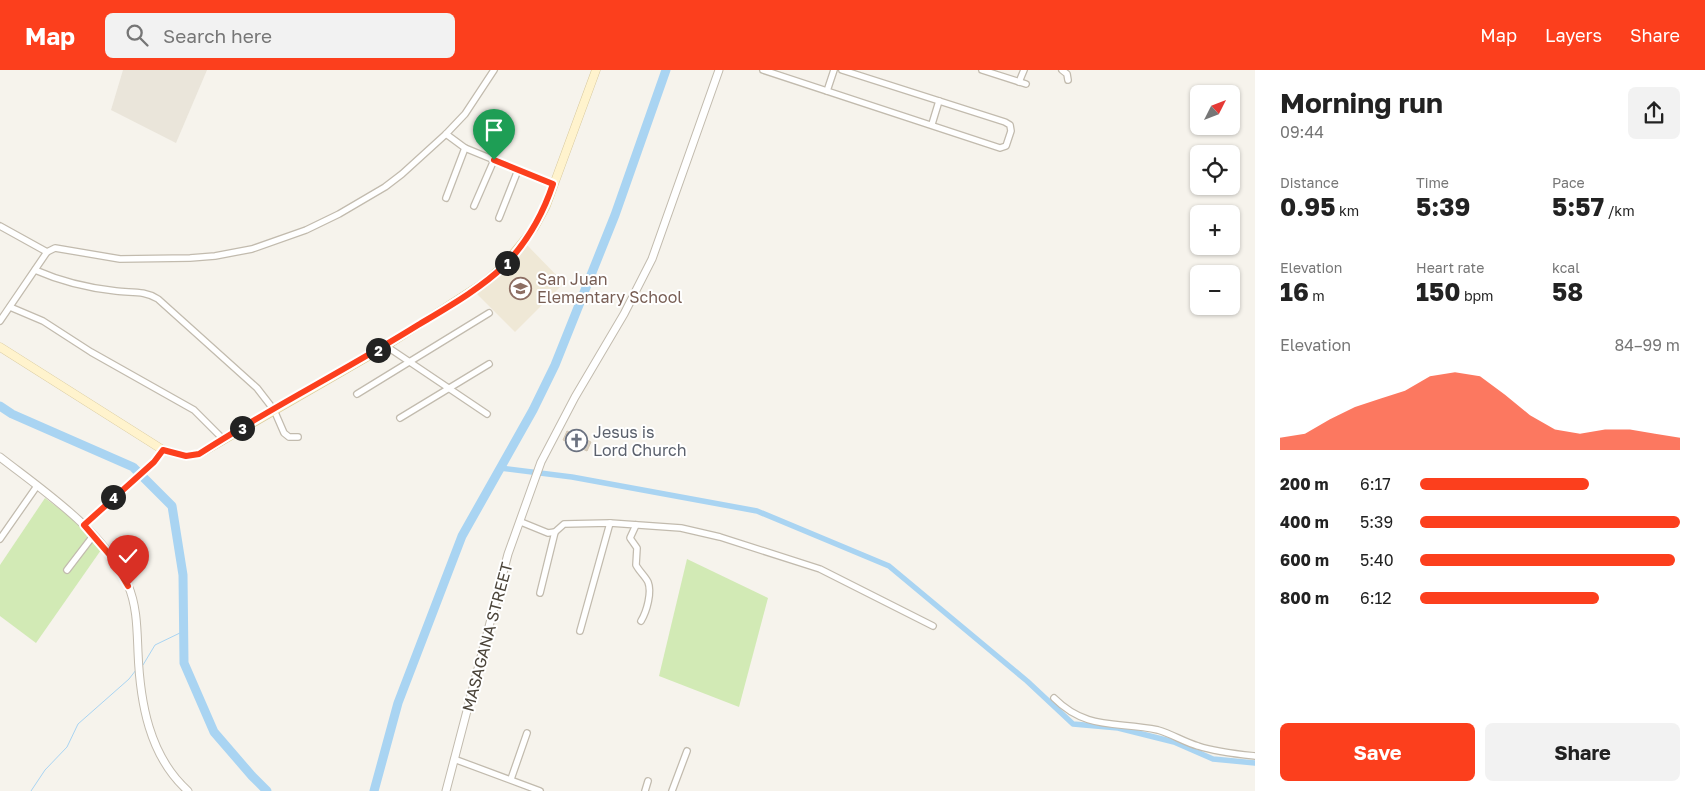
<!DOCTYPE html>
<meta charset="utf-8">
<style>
body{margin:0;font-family:"Golos Text",sans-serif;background:#f2f2f2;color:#222;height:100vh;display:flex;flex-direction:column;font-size:19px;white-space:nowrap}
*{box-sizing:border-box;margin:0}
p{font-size:16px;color:#767676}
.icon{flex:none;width:28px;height:28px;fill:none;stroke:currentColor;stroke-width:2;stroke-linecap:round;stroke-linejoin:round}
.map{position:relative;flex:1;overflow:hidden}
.details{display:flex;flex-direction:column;background:#fff;width:450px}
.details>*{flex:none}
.needle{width:32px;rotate:48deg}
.buttons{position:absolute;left:1190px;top:15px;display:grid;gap:10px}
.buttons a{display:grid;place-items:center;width:50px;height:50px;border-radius:8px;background:#fff;box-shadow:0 1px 4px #0004;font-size:25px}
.pin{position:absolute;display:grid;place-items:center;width:42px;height:42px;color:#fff;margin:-51px -21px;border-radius:50% 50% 50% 0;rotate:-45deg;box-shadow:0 0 5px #0007}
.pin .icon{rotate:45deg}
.km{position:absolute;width:25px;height:25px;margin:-12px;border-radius:50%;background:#222;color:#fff;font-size:14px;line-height:25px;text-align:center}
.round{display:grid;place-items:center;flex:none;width:52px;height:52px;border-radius:8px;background:#f2f2f2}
.summary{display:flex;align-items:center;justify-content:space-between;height:85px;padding:0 25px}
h1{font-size:28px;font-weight:700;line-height:38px}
.figures{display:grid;grid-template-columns:repeat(3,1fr);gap:8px;height:85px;padding:5px 25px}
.figures div{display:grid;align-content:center}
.figures b{font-size:25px;font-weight:700}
.figures small{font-size:14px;font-weight:400}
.figures p{font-size:14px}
.chart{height:140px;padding:10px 25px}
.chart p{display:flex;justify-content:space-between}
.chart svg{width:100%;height:90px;margin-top:5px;fill:#fc3f1d;opacity:.7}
.cta{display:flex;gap:10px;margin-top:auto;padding:10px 25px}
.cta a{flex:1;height:58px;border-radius:8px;background:#fc3f1d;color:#fff;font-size:20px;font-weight:700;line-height:58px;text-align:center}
.cta a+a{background:#f2f2f2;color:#222}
ul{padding:0 25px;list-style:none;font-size:16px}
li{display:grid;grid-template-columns:80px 60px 1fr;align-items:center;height:38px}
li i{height:12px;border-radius:6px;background:#fc3f1d}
header{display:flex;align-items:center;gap:30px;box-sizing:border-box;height:70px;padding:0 25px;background:#fc3f1d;color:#fff}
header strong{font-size:24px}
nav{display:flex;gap:28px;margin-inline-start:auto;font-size:18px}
.search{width:350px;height:45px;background:#f2f2f2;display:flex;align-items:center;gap:12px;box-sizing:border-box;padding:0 18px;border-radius:8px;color:#767676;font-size:19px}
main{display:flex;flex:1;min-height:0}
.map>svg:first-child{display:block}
.residential{fill:#eae5da}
.education{fill:#efe8d6}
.green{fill:#d2eab5}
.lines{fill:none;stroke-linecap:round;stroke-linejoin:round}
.stream{stroke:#a9d4f2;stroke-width:1}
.canal{stroke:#a9d4f2;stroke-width:5.5}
.river{stroke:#a9d4f2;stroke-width:9}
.building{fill:#d8cfc1;stroke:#d3c7b4}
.minor-casing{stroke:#c2bbae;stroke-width:8}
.tertiary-casing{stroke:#c2bbae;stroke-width:9}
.secondary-casing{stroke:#d6c79b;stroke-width:9}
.minor{stroke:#fff;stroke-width:5.5}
.tertiary{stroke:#fff;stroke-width:7}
.secondary{stroke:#fff3cd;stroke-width:8}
.route-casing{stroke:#fff;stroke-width:10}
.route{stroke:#fc3f1d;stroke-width:6}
.labels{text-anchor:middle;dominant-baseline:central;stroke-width:4;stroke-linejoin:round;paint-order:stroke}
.education-label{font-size:16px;fill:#785e54;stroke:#fff;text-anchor:start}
.worship-label{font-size:16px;fill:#5b616d;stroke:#fff;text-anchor:start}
.street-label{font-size:16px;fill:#4b4439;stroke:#fff}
</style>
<header>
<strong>Map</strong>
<div class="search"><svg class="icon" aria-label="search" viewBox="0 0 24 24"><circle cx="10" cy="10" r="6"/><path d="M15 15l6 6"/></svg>Search here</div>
<nav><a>Map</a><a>Layers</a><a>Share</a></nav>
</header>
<main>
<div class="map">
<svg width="1255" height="721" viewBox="0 0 1255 721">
<rect width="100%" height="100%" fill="#f6f3ec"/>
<!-- residential -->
<polygon class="residential" points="123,0 207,0 176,73 111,40"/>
<!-- education -->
<polygon class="education" points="526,174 564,213 515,262 477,224"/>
<!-- green -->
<g class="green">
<polygon points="45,428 77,452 101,480 36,573 0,546 0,495"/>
<polygon points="687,489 768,528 739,637 659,606"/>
</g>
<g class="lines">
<!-- stream -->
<g class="stream">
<polyline points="143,595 155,575 184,561"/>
<polyline points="31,721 45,700 67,677 78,654 129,609 136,600"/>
</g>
<!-- canal -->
<polyline class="canal" points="500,398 572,407 757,441 889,496 1027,611 1073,654 1118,658 1174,672 1213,689 1255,693"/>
<!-- river -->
<g class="river">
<polyline points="0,336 12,344 133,397 172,436 183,505 184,593 214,662 252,706 267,721"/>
<polyline points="374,721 398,633 462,466 533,340 555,295 615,145 666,0"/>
</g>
</g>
<!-- building -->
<polygon class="building" points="567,361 591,372 587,381 563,370"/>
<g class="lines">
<defs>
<g id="minor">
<polyline points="763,0 1000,78 1006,76 1011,61 1010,55 1005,52 842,0"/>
<polyline points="982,0 1026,14"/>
<polyline points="1062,0 1067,4 1068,10"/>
<polyline points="1019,12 1024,0"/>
<polyline points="827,21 834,0"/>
<polyline points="932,54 939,31"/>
<polyline points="446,64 465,78 553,114"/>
<polyline points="446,128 465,78"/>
<polyline points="474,136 494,90"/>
<polyline points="499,148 518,100"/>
<polyline points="0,156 47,182"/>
<path d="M35,200C60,211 88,218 116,221C131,223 144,220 158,229L257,318L274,340L284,363L289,367H298"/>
<polyline points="10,237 43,251 91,282 194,340 223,369"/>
<polyline points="0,251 47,182 55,178 120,189 190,188 215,186 252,179 306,160 339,144 385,117 402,104 446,64 465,44 494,0"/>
<polyline points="386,276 487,344"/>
<polyline points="357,324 489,243"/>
<polyline points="400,348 489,294"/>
<polyline points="521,452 548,463 555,462 564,454 610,453 681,458 720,467 820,499 933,556"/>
<polyline points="84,455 154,392 163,380"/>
<path d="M636,455L630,468L637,478L636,495C639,501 645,506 648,512C652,522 647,541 641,551"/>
<polyline points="0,469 37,416"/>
<polyline points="67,500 93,466"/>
<polyline points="540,523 555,462"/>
<polyline points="580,561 610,453"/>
<path d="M1054,628C1087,661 1117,651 1158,660C1172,664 1184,672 1198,676C1216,682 1236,684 1255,686"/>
<polyline points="454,689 540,721"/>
<polyline points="511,709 527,663"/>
<polyline points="645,721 648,711"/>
<polyline points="672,721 687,681"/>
</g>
<g id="tertiary">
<path d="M0,387C45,422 104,461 128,515C137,536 137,559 138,582C140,632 149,686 188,721"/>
<polyline points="446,721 508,484 541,392 575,327 624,244 652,189 719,0"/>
</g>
<polyline id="secondary" points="0,277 163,380 186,386 199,384 386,276 485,212 505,194 534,158 546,136 596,0"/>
</defs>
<!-- minor casing -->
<use href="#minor" class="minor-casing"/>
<!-- tertiary casing -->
<use href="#tertiary" class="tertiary-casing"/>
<!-- secondary casing -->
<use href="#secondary" class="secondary-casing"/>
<!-- minor -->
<use href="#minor" class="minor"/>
<!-- tertiary -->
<use href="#tertiary" class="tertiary"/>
<!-- secondary -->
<use href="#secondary" class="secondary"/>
</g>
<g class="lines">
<defs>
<path id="route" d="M128,516L109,484L84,455L154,392L163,380L186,386L199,384C270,338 346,300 418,255C448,237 480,219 505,195C527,172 543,144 553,114L494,90"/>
</defs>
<!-- route casing -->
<use href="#route" class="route-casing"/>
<!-- route -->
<use href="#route" class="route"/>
</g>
<!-- icons -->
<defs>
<symbol id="school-ring" viewBox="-11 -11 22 22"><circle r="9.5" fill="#fff" stroke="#8d6e63" stroke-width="1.5"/><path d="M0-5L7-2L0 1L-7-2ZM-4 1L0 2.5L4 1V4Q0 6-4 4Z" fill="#8d6e63"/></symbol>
<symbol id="church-ring" viewBox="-11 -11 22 22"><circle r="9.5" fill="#fff" stroke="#6b7280" stroke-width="1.5"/><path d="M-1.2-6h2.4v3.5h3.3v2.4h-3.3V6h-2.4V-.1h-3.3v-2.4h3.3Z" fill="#6b7280"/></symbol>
</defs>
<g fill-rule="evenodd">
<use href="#school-ring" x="508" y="206" width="25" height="25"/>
<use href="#church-ring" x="564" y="358" width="25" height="25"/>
</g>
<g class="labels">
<!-- education labels -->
<g class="education-label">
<text x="537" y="209">San Juan<tspan x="537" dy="18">Elementary School</tspan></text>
</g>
<!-- worship labels -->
<g class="worship-label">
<text x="593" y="362">Jesus is<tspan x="593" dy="18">Lord Church</tspan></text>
</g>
<!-- street labels -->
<g class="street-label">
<text transform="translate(487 567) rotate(-75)">MASAGANA STREET</text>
</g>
</g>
</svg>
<div class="buttons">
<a><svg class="needle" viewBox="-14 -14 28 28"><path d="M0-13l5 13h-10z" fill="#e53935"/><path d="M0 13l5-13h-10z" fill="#767676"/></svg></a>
<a><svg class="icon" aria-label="locate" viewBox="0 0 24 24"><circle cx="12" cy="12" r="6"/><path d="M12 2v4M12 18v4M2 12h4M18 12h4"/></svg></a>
<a>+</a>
<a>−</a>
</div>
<div class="pin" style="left:494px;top:90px;background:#1e9e55"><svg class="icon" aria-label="arrive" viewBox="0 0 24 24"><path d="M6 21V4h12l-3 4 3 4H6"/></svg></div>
<div class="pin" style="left:128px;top:516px;background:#d93025"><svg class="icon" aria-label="check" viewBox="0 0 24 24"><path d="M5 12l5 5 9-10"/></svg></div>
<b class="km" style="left:507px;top:193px">1</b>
<b class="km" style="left:378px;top:280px">2</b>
<b class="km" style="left:242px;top:358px">3</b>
<b class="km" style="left:113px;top:427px">4</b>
</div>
<section class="details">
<div class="summary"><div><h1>Morning run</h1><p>09:44</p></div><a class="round"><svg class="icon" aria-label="share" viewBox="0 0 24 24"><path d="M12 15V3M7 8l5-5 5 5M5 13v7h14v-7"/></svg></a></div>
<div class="figures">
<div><p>Distance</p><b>0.95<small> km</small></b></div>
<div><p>Time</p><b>5:39</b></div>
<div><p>Pace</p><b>5:57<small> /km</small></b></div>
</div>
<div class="figures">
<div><p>Elevation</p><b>16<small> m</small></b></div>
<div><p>Heart rate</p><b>150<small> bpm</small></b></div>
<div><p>kcal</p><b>58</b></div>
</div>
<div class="chart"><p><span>Elevation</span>84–99 m</p>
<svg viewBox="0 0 160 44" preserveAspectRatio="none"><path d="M0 44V38L10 36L20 29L30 23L40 19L50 15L60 8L70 6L80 8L90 17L100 27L110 34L120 36L130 34L140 34L150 36L160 38V44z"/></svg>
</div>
<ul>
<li><b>200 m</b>6:17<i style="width:65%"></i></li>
<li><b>400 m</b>5:39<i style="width:100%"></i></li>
<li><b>600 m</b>5:40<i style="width:98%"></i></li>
<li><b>800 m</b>6:12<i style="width:69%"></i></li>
</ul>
<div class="cta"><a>Save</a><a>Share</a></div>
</section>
</main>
